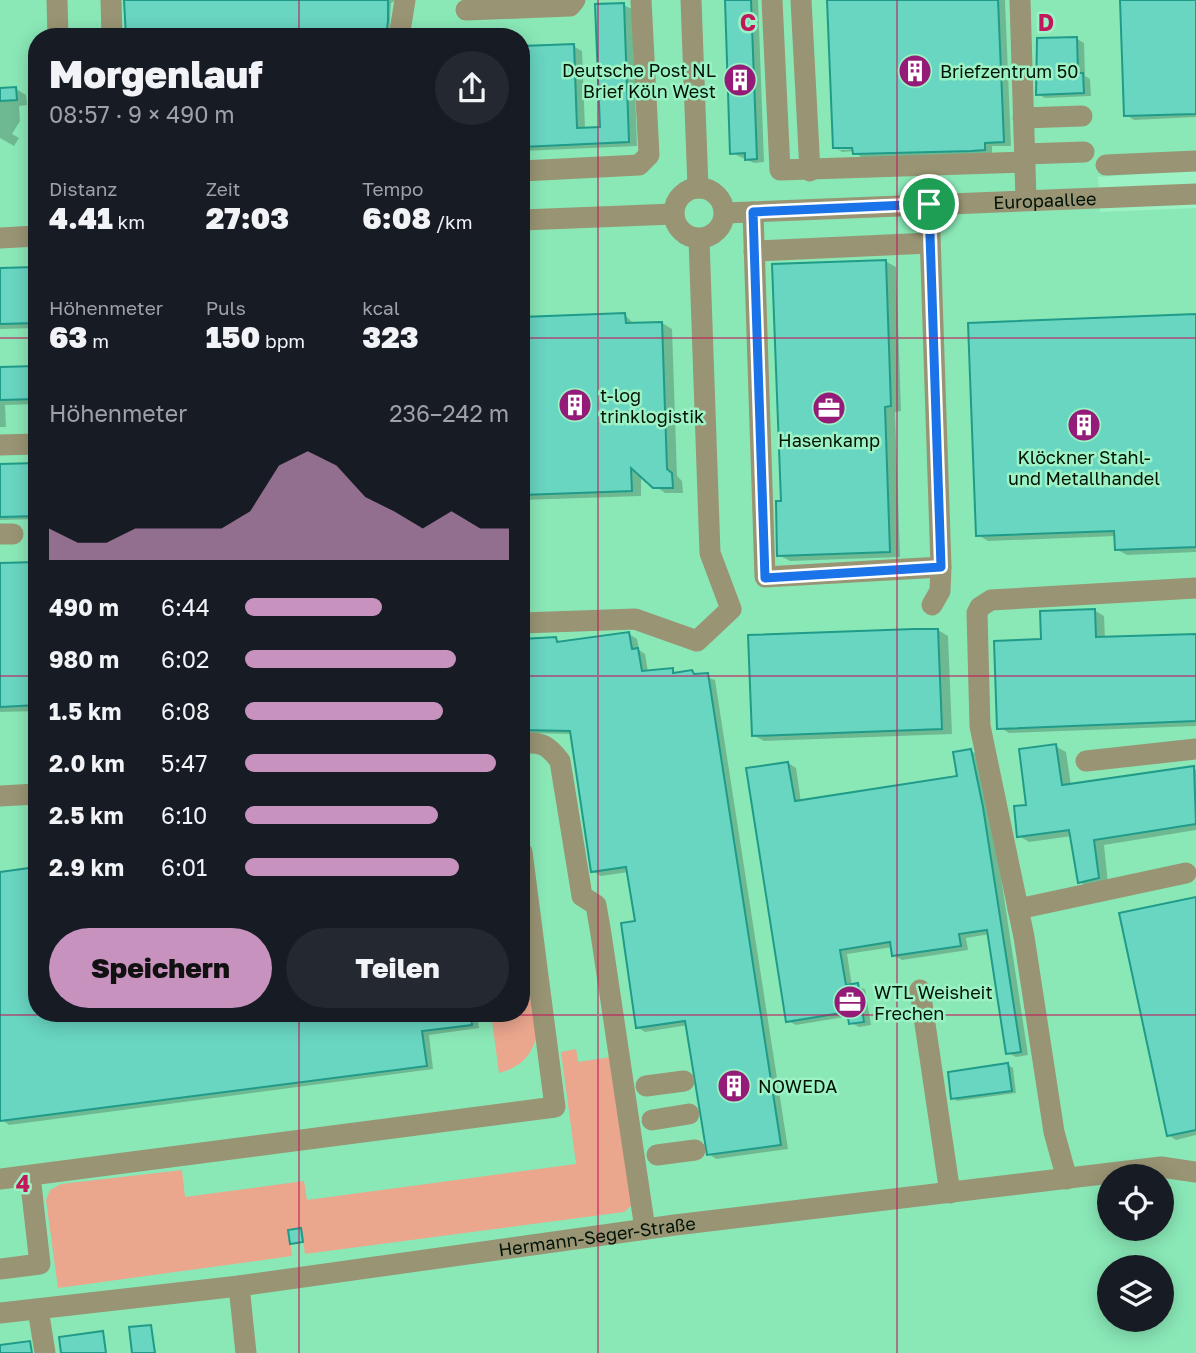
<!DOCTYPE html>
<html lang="de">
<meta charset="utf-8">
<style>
body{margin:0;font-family:"Golos Text",sans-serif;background:#242831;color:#f1f3f6;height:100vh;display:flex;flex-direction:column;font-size:26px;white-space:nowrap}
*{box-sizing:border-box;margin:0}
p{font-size:23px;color:#9ea1a6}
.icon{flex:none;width:38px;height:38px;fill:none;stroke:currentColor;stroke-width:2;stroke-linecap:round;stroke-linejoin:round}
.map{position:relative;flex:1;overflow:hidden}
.side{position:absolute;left:28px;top:28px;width:502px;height:994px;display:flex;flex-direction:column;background:#171b24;border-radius:28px;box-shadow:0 4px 18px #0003}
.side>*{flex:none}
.fabs{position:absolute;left:1097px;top:1164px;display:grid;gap:14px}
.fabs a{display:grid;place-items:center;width:77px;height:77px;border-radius:50%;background:#171b24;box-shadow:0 4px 18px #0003;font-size:35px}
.pin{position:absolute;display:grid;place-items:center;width:60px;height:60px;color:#fff;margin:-30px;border:4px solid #fff;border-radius:50%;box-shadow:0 2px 7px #0007}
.round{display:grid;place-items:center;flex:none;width:74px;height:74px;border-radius:37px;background:#242831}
.head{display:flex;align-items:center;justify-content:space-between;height:119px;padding:0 21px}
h1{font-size:38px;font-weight:800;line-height:52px}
.stats{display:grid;grid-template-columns:repeat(3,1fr);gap:10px;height:119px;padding:7px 21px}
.stats div{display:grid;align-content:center}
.stats b{font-size:30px;font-weight:800}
.stats small{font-size:19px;font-weight:400}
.stats p{font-size:19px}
.chart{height:196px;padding:14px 21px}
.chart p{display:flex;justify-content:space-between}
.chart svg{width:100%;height:126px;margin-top:7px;fill:#c792bd;opacity:.7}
.action{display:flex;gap:14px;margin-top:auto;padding:14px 21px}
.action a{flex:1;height:80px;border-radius:42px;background:#c792bd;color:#111;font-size:28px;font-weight:800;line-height:80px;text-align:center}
.action a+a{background:#242831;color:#f1f3f6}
ul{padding:0 21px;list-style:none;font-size:23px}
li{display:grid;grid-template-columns:112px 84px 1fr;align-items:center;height:52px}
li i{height:18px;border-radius:9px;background:#c792bd}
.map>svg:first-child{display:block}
.built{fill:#8ae8b7;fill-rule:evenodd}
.green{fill:#eba68e}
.shadow{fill:#0003;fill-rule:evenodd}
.building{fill:#69d6c2;stroke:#209b89;stroke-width:2}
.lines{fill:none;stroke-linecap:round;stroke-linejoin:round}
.minor{stroke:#999473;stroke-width:21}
.route-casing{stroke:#fff;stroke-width:14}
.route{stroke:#1a73e8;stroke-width:9}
.grid{fill:none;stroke:#c2185b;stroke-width:2;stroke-opacity:0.55}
.labels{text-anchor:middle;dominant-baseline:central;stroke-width:5;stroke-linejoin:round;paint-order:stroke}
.poi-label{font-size:18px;fill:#001307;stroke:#9cf2c4;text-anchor:start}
.street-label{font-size:18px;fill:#001307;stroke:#9cf2c4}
.grid-label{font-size:23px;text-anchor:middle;font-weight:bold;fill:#c2185b;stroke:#9cf2c4;stroke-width:5;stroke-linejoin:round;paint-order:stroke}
</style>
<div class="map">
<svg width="1196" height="1353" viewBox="0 0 1196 1353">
<rect width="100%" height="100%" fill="#9cf2c4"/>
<!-- built -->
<path class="built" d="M0,0H1196V170L1098,177L1100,212L1196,208V1353H0ZM37,37H522V1013H37ZM1110,1176H1162V1228H1110ZM1110,1267H1162V1320H1110Z"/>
<!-- green -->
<g class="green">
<path d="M522,913L537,1034C532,1056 521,1067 499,1073L491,1013H522Z"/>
<polygon points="576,1049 578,1062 611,1057 632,1205 624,1212 305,1254 301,1229 289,1230 292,1256 58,1288 46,1200 50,1190 61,1184 182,1170 185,1197 304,1181 307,1200 576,1164 561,1052"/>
</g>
<!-- shadow -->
<g class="shadow">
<polygon points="126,0 396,0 391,3 389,37 128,37"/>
<polygon points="726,0 758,0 764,162 754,163 732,153"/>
<path d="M829,0H1005L1011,146H992V153L862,158L854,151L842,152L834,147ZM839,146L861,149L839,150Z"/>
<polygon points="1122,0 1196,0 1196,117 1134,120 1126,115"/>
<polygon points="623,5 632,9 637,146 522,151 522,48 573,46 582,51 585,129 601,129"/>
<polygon points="1077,39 1084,43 1085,76 1090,79 1091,96 1045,98 1038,94"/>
<polygon points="0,89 16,89 26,95 27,105 19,106 20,121 12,134 19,138 14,146 0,138"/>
<polygon points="885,261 896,267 901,411 895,412 900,557 790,561 779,555 783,503"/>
<polygon points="37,269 37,328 0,329 0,271"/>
<polygon points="625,315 635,325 662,323 672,329 677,476 682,481 683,493 665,493 641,475 641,496 522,500 522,319"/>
<polygon points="1196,316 1196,552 1127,555 1116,549 1116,536 988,541 978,535"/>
<polygon points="37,368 37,404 5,405 6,427 0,427 0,369"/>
<polygon points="37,464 37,519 0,520 0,466"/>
<polygon points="37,564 37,711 0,712 0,565"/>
<polygon points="1094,610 1104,616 1105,639 1196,635 1196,726 1009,733 999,727 1043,641"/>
<polygon points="938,630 948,636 952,734 764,741 753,735"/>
<polygon points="629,634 637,639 639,650 645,654 648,672 691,672 715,680 788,1149 716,1159 709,1154 688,1025 645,1032 637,1027 637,923 628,872 601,876 593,871 573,734 530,733 522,737 522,640 556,639 562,643"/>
<polygon points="1055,746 1066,752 1071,785 1196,770 1196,830 1104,845 1108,884 1090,888 1080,882 1072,836 1029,842 1019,836"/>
<polygon points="971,751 979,755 991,812 1028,1055 1016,1057 1008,1053 990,934 966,938 968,950 902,960 894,955 893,947 847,954 852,986 865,989 871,1025 859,1027 851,1023 850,1016 796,1025 788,1021 788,763 796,768 801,802 959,777"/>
<polygon points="0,874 37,1013 477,1013 479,1028 429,1035 433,1069 9,1125 2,1120 0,1108"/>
<polygon points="1196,898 1196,1135 1176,1140 1168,1135"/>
<polygon points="1008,1065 1013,1068 1016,1093 957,1101 953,1098"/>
</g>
<!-- building -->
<g class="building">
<polygon points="124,0 388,0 388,20 386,37 126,37"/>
<polygon points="725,0 751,0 757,159 745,160 745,153 730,154"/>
<polygon points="827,0 998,0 1004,142 985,143 985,150 971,151 853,154 852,148 833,148"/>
<polygon points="1120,0 1196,0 1196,114 1124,116"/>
<polygon points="624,3 629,142 522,147 522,46 574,44 577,128 600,127 595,4"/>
<polygon points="1077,37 1078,73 1083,73 1084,93 1036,95 1037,38"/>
<polygon points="16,87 17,100 0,101 0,88"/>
<polygon points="886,260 891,406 885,407 890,552 777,556 776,501 781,501 772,264"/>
<polygon points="37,267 37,323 0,324 0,268"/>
<polygon points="625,313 626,323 662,322 667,469 672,473 673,488 653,488 631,468 632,491 522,495 522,317"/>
<polygon points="1196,314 1196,547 1115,550 1114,531 976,536 968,323"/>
<polygon points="37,366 37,399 0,400 0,367"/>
<polygon points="37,463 37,516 0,517 0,464"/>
<polygon points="37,562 37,705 0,707 0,563"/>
<polygon points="1095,609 1096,637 1196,634 1196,721 997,729 994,641 1041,639 1040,611"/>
<polygon points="914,629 938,629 942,729 752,736 748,635"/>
<polygon points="629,632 632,649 638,648 642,671 673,668 673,673 692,670 694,674 708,673 781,1145 707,1155 685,1021 636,1028 621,923 635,921 626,867 591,872 570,731 522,730 522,639 556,637 557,642"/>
<polygon points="1056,744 1062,785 1194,766 1196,824 1094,840 1099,878 1078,883 1069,830 1017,837 1014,806 1026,805 1019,749"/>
<polygon points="971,749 983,807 1021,1052 1006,1054 987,930 959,934 961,946 892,956 890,942 840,950 846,985 858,983 864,1022 849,1024 847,1012 786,1022 746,768 788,762 795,801 957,776 953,752"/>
<polygon points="37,867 37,1013 471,1013 472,1025 422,1031 427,1066 0,1121 0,872"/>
<polygon points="1196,897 1196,1130 1167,1136 1119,913"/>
<polygon points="1008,1063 1012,1091 951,1099 948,1072"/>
<polygon points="301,1228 303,1242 290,1244 288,1230"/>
<polygon points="151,1325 155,1353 132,1353 129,1327"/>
<polygon points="103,1331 106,1353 61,1353 59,1337"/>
<polygon points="30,1341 32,1353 0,1353 0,1345"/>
</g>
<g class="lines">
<!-- minor -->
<g class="minor">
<polyline points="57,0 58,37"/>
<polyline points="111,0 112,37"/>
<polyline points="691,0 698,188"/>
<polyline points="772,0 780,170 1025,162"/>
<polyline points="801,0 810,171"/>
<polyline points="1020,0 1026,200"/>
<polyline points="466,10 570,6 575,0"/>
<polyline points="399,37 405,0"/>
<polyline points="1023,118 1082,116"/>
<polyline points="1024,154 1084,152"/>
<polyline points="1106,165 1196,161"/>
<polyline points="522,171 639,165 649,155 641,0"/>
<circle cx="699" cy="213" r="25"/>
<polyline points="753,212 765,577 941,567 929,204"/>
<path id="s1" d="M725,213L1196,194"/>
<polyline points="522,220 674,214"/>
<polyline points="0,238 37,236"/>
<polyline points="754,251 930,243"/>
<polyline points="0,445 37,444"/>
<polyline points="0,534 13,534"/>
<polyline points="932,605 940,591 941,567"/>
<polyline points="522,623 635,619 697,641 731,609 710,553 699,239"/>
<path d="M522,743C542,742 548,745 560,761L582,896L596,905L601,934L645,1229"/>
<polyline points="1086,761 1196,749"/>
<polyline points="0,796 37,794"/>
<polyline points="1018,909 1186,873"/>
<polyline points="920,990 950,1193"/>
<polyline points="646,1086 684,1081"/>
<polyline points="652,1120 689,1114"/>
<polyline points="657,1155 695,1150"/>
<polyline points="0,1179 555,1107 522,852"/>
<polyline points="1067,1179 1054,1132 1024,937 980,726 977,613 980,607 991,600 1196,588"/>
<polyline points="0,1269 40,1264 30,1176"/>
<polyline points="239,1286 246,1353"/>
<polyline points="38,1309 45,1353"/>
<path id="s2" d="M0,1313L239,1286L675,1225L1161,1167L1196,1172"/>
</g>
</g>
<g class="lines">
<defs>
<polygon id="route" points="929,204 941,567 765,578 753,212"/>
</defs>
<!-- route casing -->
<use href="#route" class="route-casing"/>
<!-- route -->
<use href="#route" class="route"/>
</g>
<!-- grid -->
<path class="grid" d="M299,0V37M598,0V1353M897,0V1353M0,338H37M522,338H1196M0,676H37M522,676H1196M299,1013V1353M0,1015H1196"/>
<!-- icons -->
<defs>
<symbol id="building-disc" viewBox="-11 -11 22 22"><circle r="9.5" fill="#941b77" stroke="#9cf2c4"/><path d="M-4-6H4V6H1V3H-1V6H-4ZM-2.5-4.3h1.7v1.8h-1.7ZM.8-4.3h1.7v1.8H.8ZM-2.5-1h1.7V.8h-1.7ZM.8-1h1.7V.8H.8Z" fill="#fff"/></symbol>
<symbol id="office-disc" viewBox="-11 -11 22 22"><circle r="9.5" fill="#941b77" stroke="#9cf2c4"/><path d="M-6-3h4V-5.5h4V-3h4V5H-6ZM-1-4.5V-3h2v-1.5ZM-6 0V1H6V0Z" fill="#fff"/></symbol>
</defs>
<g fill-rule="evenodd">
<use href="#building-disc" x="896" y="52" width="38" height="38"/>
<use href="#building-disc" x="721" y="61" width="38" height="38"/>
<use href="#building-disc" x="556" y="386" width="38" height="38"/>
<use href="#office-disc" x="810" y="389" width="38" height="38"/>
<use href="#building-disc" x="1065" y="406" width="38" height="38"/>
<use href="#office-disc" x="831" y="983" width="38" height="38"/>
<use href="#building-disc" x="715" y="1067" width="38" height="38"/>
</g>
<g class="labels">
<!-- poi labels -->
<g class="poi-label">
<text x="716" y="70" text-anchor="end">Deutsche Post NL<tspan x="716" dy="21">Brief Köln West</tspan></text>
<text x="940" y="71">Briefzentrum 50</text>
<text x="600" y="395">t-log<tspan x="600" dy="21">trinklogistik</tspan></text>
<text x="829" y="440" text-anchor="middle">Hasenkamp</text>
<text x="1084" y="457" text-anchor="middle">Klöckner Stahl-<tspan x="1084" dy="21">und Metallhandel</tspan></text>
<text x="874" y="992">WTL Weisheit<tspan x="874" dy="21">Frechen</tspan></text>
<text x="758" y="1086">NOWEDA</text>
</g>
<!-- street labels -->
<g class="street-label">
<text stroke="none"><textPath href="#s1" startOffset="320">Europaallee</textPath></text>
<text stroke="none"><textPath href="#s2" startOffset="602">Hermann-Seger-Straße</textPath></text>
</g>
</g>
<g class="grid-label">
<text x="748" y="31">C</text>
<text x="1046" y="31">D</text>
<text x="23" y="1192">4</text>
</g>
</svg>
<div class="fabs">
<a><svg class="icon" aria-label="locate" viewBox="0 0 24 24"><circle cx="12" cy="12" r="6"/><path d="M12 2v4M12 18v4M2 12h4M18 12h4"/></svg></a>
<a><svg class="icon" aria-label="layers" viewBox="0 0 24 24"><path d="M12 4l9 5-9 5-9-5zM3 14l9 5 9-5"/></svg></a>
</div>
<div class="pin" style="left:929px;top:204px;background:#1e9e55"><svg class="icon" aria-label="arrive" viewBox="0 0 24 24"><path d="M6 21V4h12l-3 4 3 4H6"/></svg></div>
<section class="side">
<div class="head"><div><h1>Morgenlauf</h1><p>08:57 · 9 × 490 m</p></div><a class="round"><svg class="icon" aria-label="share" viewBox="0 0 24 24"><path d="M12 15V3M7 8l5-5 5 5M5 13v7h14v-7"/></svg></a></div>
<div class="stats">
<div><p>Distanz</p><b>4.41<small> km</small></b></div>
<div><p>Zeit</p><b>27:03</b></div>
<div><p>Tempo</p><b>6:08<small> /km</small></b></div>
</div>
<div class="stats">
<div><p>Höhenmeter</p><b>63<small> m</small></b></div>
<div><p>Puls</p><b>150<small> bpm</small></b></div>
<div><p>kcal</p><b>323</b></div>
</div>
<div class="chart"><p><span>Höhenmeter</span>236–242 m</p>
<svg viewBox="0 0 160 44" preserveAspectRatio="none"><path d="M0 44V33L10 38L20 38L30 33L40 33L50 33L60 33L70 27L80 11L90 6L100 11L110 22L120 27L130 33L140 27L150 33L160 33V44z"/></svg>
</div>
<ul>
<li><b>490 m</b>6:44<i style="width:52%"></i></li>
<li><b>980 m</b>6:02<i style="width:80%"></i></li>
<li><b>1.5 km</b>6:08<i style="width:75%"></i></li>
<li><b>2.0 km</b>5:47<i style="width:95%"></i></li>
<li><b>2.5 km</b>6:10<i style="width:73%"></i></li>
<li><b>2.9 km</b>6:01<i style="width:81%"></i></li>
</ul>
<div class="action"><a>Speichern</a><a>Teilen</a></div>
</section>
</div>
